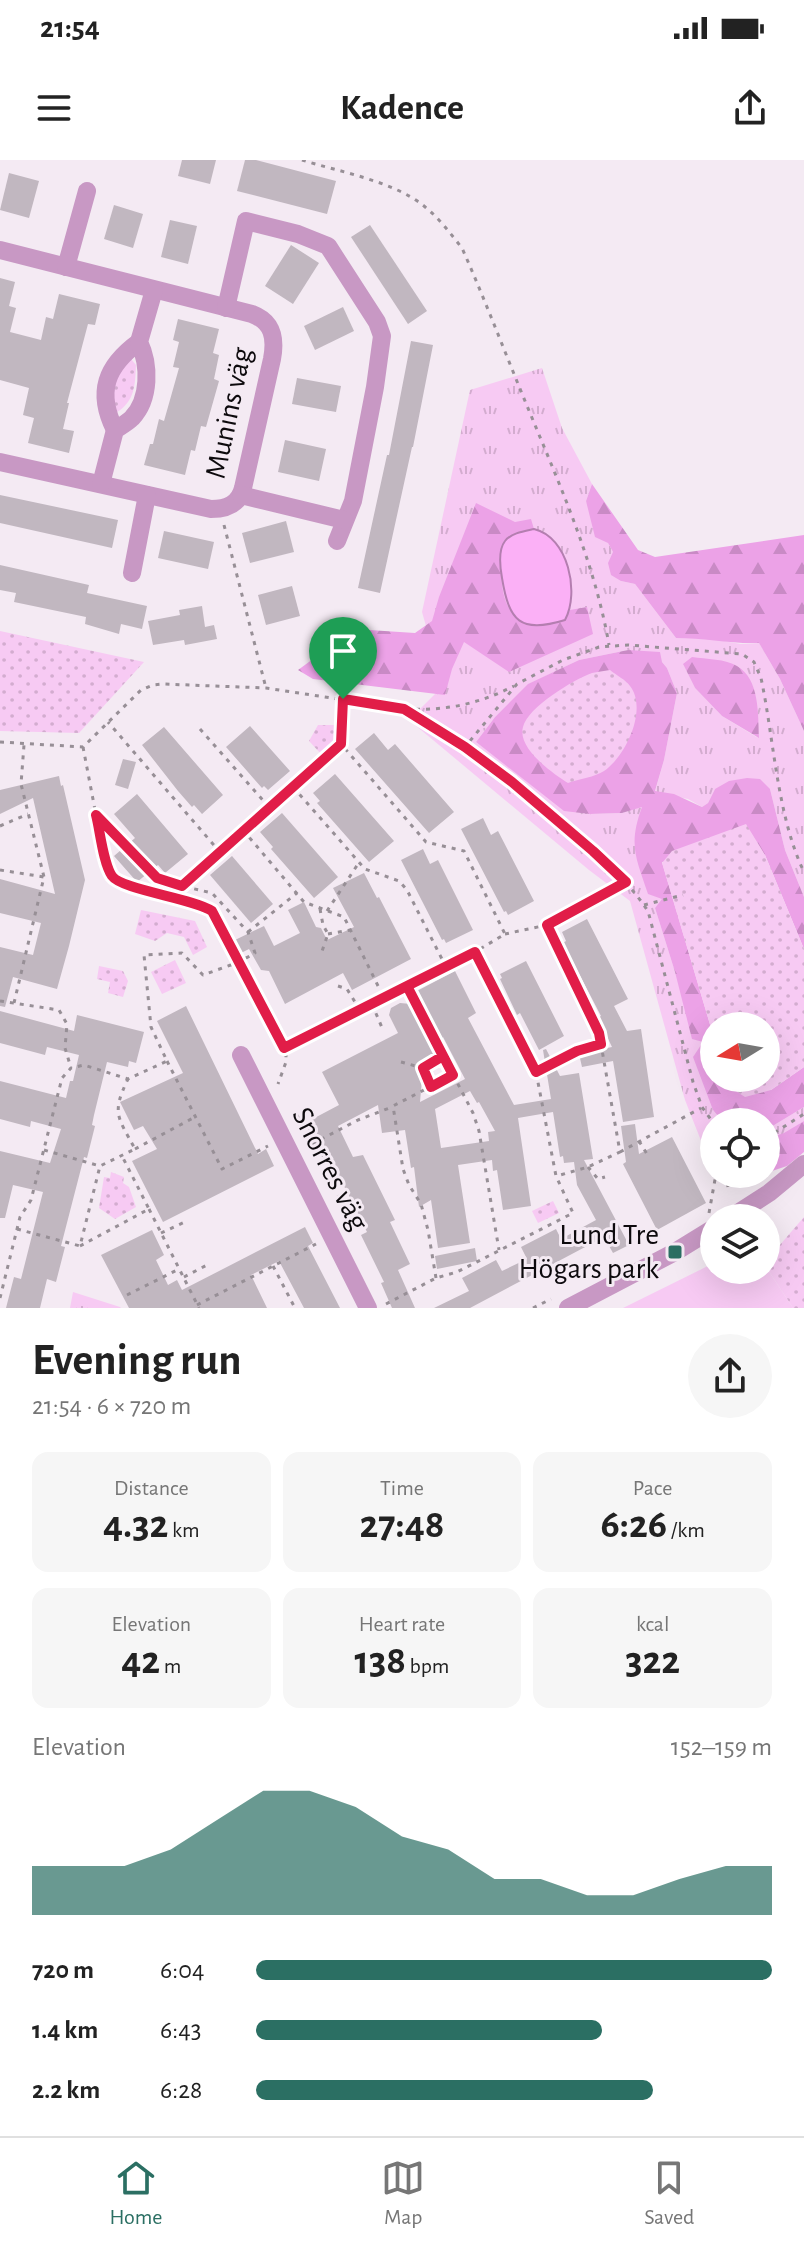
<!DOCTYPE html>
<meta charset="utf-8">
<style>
body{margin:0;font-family:"Alegreya Sans",sans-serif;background:#f6f6f6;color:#222;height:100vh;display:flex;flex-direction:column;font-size:30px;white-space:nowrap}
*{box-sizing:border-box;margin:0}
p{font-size:26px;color:#767676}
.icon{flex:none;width:44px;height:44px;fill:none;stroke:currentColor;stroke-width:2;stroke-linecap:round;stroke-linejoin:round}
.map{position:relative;height:1148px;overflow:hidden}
.panel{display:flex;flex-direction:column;background:#fff;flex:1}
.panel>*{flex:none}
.needle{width:52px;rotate:259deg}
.tools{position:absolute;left:700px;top:852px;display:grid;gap:16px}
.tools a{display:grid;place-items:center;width:80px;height:80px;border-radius:50%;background:#fff;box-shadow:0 8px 32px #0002;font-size:40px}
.pin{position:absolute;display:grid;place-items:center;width:68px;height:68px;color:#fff;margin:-82px -34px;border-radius:50% 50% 50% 0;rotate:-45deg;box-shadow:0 0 8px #0007}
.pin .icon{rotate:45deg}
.round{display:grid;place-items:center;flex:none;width:84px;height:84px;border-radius:42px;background:#f6f6f6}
.summary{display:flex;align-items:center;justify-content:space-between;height:136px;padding:0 32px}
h1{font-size:44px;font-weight:700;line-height:60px}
.figures{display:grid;grid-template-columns:repeat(3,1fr);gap:12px;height:136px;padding:8px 32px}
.figures div{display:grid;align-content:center;border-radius:16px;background:#f6f6f6;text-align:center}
.figures b{font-size:40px;font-weight:700}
.figures small{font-size:22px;font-weight:400}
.figures p{font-size:22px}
.chart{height:224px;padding:16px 32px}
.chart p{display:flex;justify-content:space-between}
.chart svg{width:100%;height:144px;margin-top:8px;fill:#2b6f63;opacity:.7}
ul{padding:0 32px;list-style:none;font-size:26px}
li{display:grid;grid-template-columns:128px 96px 1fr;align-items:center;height:60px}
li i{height:20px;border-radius:10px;background:#2b6f63}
.status{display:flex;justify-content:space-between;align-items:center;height:56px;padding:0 40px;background:#fff;direction:ltr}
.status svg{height:22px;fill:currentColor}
header{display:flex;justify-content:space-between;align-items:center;height:104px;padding:0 32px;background:#fff;font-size:36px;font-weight:700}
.tab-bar{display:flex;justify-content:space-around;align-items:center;height:112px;border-top:2px solid #e0e0e0;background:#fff;font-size:22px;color:#767676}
.tab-bar a{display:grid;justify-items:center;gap:4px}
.tab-bar .on{color:#2b6f63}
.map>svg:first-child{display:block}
.grass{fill:url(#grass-tufts);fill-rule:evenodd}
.forest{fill:url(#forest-firs)}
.park{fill:url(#park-dots)}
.pitch{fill:#f7caf3}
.water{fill:#fbb0f6;stroke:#b47eb0;stroke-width:2}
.building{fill:#c1b7c0;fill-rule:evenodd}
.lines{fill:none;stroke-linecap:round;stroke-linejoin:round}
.path{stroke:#978f96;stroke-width:3;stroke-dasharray:4 6;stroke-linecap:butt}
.minor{stroke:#c898c4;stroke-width:18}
.route-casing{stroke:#fff;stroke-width:16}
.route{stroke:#e11d48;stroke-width:10}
.poi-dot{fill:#2b6f63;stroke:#f4eaf3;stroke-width:3}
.labels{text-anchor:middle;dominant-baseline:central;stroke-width:6;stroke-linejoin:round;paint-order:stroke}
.street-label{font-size:30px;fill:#0d0a0d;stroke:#f4eaf3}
.poi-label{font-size:30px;fill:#0d0a0d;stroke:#f4eaf3;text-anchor:end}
</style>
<div class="status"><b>21:54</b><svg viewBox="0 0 49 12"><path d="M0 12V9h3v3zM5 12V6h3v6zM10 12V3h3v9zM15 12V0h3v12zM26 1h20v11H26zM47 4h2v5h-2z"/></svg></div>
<header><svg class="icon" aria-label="menu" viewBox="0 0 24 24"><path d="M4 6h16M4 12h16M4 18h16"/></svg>Kadence<svg class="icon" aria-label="share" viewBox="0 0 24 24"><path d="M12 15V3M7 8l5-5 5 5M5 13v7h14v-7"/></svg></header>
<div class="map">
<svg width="804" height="1148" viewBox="0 0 804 1148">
<defs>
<pattern id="grass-tufts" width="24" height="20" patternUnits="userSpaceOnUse" patternTransform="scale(2)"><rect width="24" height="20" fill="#f7caf3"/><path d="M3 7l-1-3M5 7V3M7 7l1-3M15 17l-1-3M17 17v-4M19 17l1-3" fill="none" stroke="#d3accf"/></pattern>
<pattern id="forest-firs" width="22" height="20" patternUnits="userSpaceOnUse" patternTransform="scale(2)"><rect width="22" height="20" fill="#eca2e7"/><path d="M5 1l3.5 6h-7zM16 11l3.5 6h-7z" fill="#c98ac5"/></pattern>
<pattern id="park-dots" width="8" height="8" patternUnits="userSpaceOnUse" patternTransform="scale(2)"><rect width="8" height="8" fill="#f7caf3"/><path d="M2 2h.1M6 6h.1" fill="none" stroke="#d3accf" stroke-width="1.8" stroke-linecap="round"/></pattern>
</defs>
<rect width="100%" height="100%" fill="#f4eaf3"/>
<!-- grass -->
<g class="grass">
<path d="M542,208L562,268L592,324L586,341L613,392L621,421L635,424L676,478H706L741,484L759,483L780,519L804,571V737L785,690L770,629H715L708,643L702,647L688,639L655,632L664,600L677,533L667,508L662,502L628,490L579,500L529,524L495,557L476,582L521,616L590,654L622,653L643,646L663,739L655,748L675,812L704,882L713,950L723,962H714V1005L707,996L685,940L630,741L589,710L409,560L438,531L434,494L422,452L470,230ZM543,371C563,388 569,411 572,436ZM683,504L758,578L722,556L695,528Z"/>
<polygon points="804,947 804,961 784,974 766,979 766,970"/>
<polygon points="73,1132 120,1147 121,1148 70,1148"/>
</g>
<!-- forest -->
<g class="forest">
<path d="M592,324L638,390L655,397L804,375V571L780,519L759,483C731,484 704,478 676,478L635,424L621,421L611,415L608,403L613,392L608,383L595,377L586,341Z"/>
<path d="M476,343L515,362L531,359L534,369L513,375L504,381C497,430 501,479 565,460L570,450L587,447L593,474L509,512L464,482L452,509L445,535L313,519L298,510L354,469L415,473L432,461L439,437Z"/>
<path d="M628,490L660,492L662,502L667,508L677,533L664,600L655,631L674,634L702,647L708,643L715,629L729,621L747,618L760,619L770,629L785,690L804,737V789L765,695L662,702L714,878V918H726L728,926L771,930L804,907V947L766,970V962H723L713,950L693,897L703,882L692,879L675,812L655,748L662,739L648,734C636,698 628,685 642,647L622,653L590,654L564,651L476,582L495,557L528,524L579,500Z"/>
<path d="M692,497C706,499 726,499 737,506C760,519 758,555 759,578L722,556L695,528L683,504Z"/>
<polygon points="804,961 804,992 787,1006 766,1013 766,979 784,973"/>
</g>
<!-- park -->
<g class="park">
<path d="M131,199L136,205C135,225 135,241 117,252C110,231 114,214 131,199Z"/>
<polygon points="0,471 144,502 79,573 0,571"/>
<path d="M610,510C616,515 626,520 630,526C648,549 626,596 604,611C595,617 579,619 568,623C552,613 517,588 523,567C528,547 573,520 592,513C597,512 604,511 610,510Z"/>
<polygon points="318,565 338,565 336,582 322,595 309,581"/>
<polygon points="746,664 765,695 804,789 804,907 771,930 745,937 728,926 726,918 766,918 766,866 714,866 714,878 662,703 672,691"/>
<polygon points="141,750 195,761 207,787 193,795 184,777 167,773 155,781 135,774"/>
<polygon points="175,800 186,823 162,834 151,812"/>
<polygon points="99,806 123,811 128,821 123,837 108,833 110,822 97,819"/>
<polygon points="111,1012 124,1017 123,1023 129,1027 136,1047 115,1059 99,1048 104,1017 110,1018"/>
<polygon points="553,1041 559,1053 538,1063 532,1051"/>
<polygon points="804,1057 804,1148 793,1148 766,1107 766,1101"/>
</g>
<!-- pitch -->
<polygon class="pitch" points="714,1103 714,1110 766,1110 766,1107 793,1148 623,1148"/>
<!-- water -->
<path class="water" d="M534,369C568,377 580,432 565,460C520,474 509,461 502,418C500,407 498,390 505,381C511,373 525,371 534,369Z"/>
<!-- building -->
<g class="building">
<polygon points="182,0 216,0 210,24 178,16"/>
<polygon points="245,0 256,0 336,21 327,54 237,31"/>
<polygon points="9,13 39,21 29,58 0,50"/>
<polygon points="114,45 143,54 133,88 104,79"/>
<polygon points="170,60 197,66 188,104 161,97"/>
<polygon points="370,65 427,151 408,164 351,77"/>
<polygon points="291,85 319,103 293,144 265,126"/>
<polygon points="0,118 15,122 9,146 16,148 10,172 41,180 46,157 53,159 59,134 100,144 95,165 88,164 67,243 69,243 63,269 74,271 69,293 28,283 34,258 23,255 29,228 0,220"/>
<polygon points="343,147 354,171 315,190 304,166"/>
<polygon points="178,159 219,169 213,193 219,195 214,219 219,221 206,267 201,266 195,291 191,290 185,315 144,305 150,284 153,284 159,259 164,261 179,208 173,207 179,182 173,180"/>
<polygon points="411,181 433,185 413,287 412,287 380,433 358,428 387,295 389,295"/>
<polygon points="297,218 341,226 336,252 292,244"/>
<polygon points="285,280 326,289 319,321 278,312"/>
<polygon points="0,335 118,360 112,388 0,363"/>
<polygon points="286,361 294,392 250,403 242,373"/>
<polygon points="164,371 214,382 208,409 158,398"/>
<polygon points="0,405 89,425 87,433 147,446 142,469 121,464 119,474 85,464 86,457 14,442 16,433 0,430"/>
<polygon points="292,426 300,456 266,465 258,435"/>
<polygon points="202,446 205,467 214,465 217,479 185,485 184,480 153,485 148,461 180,455 179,450"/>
<polygon points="250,566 290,611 268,630 264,626 262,628 226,587"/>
<polygon points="164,567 223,635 202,654 194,645 192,647 178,631 142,585"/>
<polygon points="374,573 388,590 395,584 454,652 429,673 355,589"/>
<polygon points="123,599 136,602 128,629 115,625"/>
<polygon points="335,614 394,681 369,702 317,643 320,641 313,633"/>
<polygon points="59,616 61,626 63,625 85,720 69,786 57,829 13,817 5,847 0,846 0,787 33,795 41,763 0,753 0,719 55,734 33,638 0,654 0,630"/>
<polygon points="137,634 188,694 165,713 158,705 137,722 114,696 135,678 114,654"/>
<polygon points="282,653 338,717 314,738 271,689 273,687 260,672"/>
<polygon points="483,658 491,675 498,671 534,741 508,755 506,751 504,752 461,669"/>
<polygon points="423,689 430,704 438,700 473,770 446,783 444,779 442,780 401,700"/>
<polygon points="232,696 273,744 251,763 210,715"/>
<polygon points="364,713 377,738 379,737 411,799 352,830 343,813 285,844 269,811 261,810 249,789 239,794 233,781 264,766 274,786 300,773 288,750 304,742 316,767 321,768 327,780 354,767 333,728"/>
<polygon points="587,759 628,839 614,846 627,871 641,869 654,957 623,962 613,901 582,907 579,894 612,887 598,858 601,856 563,783 566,781 562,772"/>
<polygon points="526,801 564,876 539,890 520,853 517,855 500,819 502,818 500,814"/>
<path d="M455,811L476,853L468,858L514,945L551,939L543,890L546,889L560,916L579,913L593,999L584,1000L629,1085L613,1093L604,1077L470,1148H434L469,1131L462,1118L496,1100L502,1111L527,1099L521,1087L556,1069L561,1079L596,1060L577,1025L574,1002L564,1003L563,996L560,997L553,952L518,958L531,1046L503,1050L497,1010L493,1011L492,1000L458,1005L470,1083L438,1088L431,1040L419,1047L414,1007L411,1008L405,970L382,973L378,945L338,966L353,997L363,995L395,1060L390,1062L410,1104L398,1110L415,1148H392L381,1123L384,1122L361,1075L367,1072L328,994L322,997L305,963L339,945L322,912L398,873L389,855L391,848L400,843L422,845L415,832ZM443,877L465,919L420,942L422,919L420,905L428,902ZM470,931L477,943L479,942L495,971L488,972L489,981L441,988L435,949Z"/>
<polygon points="186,846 258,994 266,989 274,1006 163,1062 132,1001 157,989 143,966 134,970 120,942 183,913 157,861"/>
<polygon points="0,851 74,871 77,855 144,872 136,903 129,901 128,907 107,902 94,955 92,965 95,966 87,998 84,997 61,1086 65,1087 56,1122 47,1119 40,1148 6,1148 14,1117 21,1119 43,1032 13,1025 5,1058 0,1058 0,991 50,1003 61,969 31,961 30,967 0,959 0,921 66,938 70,921 73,921 79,895 47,887 45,895 0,883"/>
<polygon points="635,964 639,994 672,977 706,1043 657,1070 623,1004 626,1002 621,966"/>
<polygon points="305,1067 313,1083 308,1086 340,1148 304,1148 279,1101 251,1115 267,1148 129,1148 101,1095 152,1070 164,1095 156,1100 168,1125 177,1120 182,1130"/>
<polygon points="475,1088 477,1101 437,1109 435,1096"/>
</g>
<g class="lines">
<!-- path -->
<g class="path">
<path d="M302,0C340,12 393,21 424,46C439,58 450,73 462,88C486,142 507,198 530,253C561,328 595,404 609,485"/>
<polyline points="224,365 266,528"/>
<path d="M406,549C445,551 479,544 514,526"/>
<polyline points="200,569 269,647"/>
<path d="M0,582L83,587L141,530L153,525L163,524L266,528L404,549L465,587L517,524L563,500L599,487L628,485L742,494L754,502L761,518C774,579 777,656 804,712"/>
<polyline points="83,587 96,655 112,716 121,723 174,736 205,746 212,751 286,892 286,902 278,924"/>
<path d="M465,587C499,613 533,640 566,668C597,694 625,717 648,751L693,922L702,947L714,964"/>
<polyline points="293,627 365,709 399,721 407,730 446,807"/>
<polyline points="98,657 157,718 182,726 219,691 108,562"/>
<polyline points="0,666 28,654"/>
<polyline points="243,670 304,742 344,757 384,838"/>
<polyline points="219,691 341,584 343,539"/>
<polyline points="0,710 44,717"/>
<polyline points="644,745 683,735"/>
<polyline points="320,749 323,765 328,774 321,794"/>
<polyline points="327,751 358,704"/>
<polyline points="547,765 599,873 620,992 588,1007 557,1016"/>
<polyline points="248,772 297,733"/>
<polyline points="328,774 351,770"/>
<polyline points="505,774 547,765 626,722"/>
<polyline points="338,826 347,829 360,850"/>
<polyline points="407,826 473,953 479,971 499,1090"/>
<polyline points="0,841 59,850 67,864 65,888 71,908"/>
<polyline points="14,843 44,717 21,624 24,585"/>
<polyline points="372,844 383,870"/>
<polyline points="284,888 475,792 505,774 464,691 426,682 341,584"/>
<polyline points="167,901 222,1009 268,986"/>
<polyline points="401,902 423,908 431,927"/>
<polyline points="423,908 443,896"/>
<polyline points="536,912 577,891 601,884"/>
<polyline points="297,955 352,1062 346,1066"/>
<polyline points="766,978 804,954"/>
<polyline points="639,981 647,994"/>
<polyline points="312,984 358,960 392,947"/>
<polyline points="135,989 195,957"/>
<path d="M44,990L100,1006L135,989C118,957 111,954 128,919"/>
<polyline points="620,992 701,948"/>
<polyline points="588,1007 598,1019 605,1017"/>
<polyline points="726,1014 728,1027"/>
<polyline points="149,1049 199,1148"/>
<polyline points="709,1053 716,1014"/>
<polyline points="17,1069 80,1086 100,1006"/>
<polyline points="161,1073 187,1061"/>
<polyline points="80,1086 149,1049 122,996"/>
<polyline points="273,1106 295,1148"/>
<polyline points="184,1117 209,1104"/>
<polyline points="436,1118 428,1070 421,1044 409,1025 403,1009 393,946 451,916"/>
<polyline points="127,1135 179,1109"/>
<polyline points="0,1138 20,1057 31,1040 62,918 71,908 84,905 128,919 167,901 151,867 144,795 182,793 203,815 239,802 255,793 248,772 212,733 182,726"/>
<polyline points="386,1144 436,1118 457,1112 573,1053 556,1016 536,912 476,793"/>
<polyline points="197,1145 316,1084"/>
<polyline points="533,1148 551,1139"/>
</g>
<!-- minor -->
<g class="minor">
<path d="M0,90L252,154C273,162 276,178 272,199L243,328C239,344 227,349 211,349L0,302"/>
<polyline points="66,107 87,31"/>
<polyline points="226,148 246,61 298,74 328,86 377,162 382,176 375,227 353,341 337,381"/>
<path d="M115,270C96,232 106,206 139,182"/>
<path d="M101,324L115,270C121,266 127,263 132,258C150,239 150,205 139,182L154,130"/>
<polyline points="241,335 344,360"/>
<polyline points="132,413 147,335"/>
<polyline points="241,895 368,1148"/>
<polyline points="730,1058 769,1033 804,1004"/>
<polyline points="568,1148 675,1092 714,1068"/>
</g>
</g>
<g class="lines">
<defs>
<path id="route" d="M343,539L341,584L182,726L157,718L96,655C100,670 103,703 112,716C122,730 192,738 212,751L284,888L407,826L443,896L423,908L431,927L453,915L407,826L475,792L536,912L577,891L601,884L599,873L547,765L626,722L593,691L512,622L465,587L404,549L343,539"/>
</defs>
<!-- route casing -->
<use href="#route" class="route-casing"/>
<!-- route -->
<use href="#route" class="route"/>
</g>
<!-- markers -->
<rect class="poi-dot" x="667" y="1084" width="16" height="16" rx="4"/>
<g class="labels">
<!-- street labels -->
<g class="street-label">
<text transform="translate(229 253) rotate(-78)">Munins väg</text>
<text transform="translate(330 1009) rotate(63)">Snorres väg</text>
</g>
<!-- poi labels -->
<g class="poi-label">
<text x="659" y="1075">Lund Tre<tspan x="659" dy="34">Högars park</tspan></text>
</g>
</g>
</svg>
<div class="tools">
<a><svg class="needle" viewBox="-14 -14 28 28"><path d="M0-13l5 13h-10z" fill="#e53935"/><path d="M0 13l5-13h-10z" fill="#767676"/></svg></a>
<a><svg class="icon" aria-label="locate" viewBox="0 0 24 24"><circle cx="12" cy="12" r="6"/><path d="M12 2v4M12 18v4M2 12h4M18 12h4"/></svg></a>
<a><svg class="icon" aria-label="layers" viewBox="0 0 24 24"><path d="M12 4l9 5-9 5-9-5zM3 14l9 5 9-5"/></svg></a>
</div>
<div class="pin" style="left:343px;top:539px;background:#1e9e55"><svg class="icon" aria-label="arrive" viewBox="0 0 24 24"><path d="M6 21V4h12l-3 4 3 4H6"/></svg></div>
</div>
<section class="panel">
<div class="summary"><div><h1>Evening run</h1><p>21:54 · 6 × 720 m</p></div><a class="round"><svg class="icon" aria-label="share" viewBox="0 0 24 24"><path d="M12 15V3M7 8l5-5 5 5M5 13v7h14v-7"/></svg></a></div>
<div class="figures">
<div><p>Distance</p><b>4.32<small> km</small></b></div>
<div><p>Time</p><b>27:48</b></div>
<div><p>Pace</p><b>6:26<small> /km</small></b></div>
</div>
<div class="figures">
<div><p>Elevation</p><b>42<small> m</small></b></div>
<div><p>Heart rate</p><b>138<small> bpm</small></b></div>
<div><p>kcal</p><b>322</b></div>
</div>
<div class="chart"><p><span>Elevation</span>152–159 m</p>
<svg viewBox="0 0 160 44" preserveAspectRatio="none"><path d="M0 44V29L10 29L20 29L30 24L40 15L50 6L60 6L70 11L80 20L90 24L100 33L110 33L120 38L130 38L140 33L150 29L160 29V44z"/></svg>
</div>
<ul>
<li><b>720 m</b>6:04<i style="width:100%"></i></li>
<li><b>1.4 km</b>6:43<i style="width:67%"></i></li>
<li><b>2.2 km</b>6:28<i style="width:77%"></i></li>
</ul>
</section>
<nav class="tab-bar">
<a class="on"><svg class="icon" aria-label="home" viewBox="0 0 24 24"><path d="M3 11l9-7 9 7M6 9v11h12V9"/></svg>Home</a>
<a><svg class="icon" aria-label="map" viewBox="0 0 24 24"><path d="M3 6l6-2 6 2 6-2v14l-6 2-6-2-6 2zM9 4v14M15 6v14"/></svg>Map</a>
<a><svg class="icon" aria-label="saved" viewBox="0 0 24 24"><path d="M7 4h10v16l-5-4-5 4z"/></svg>Saved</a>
</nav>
